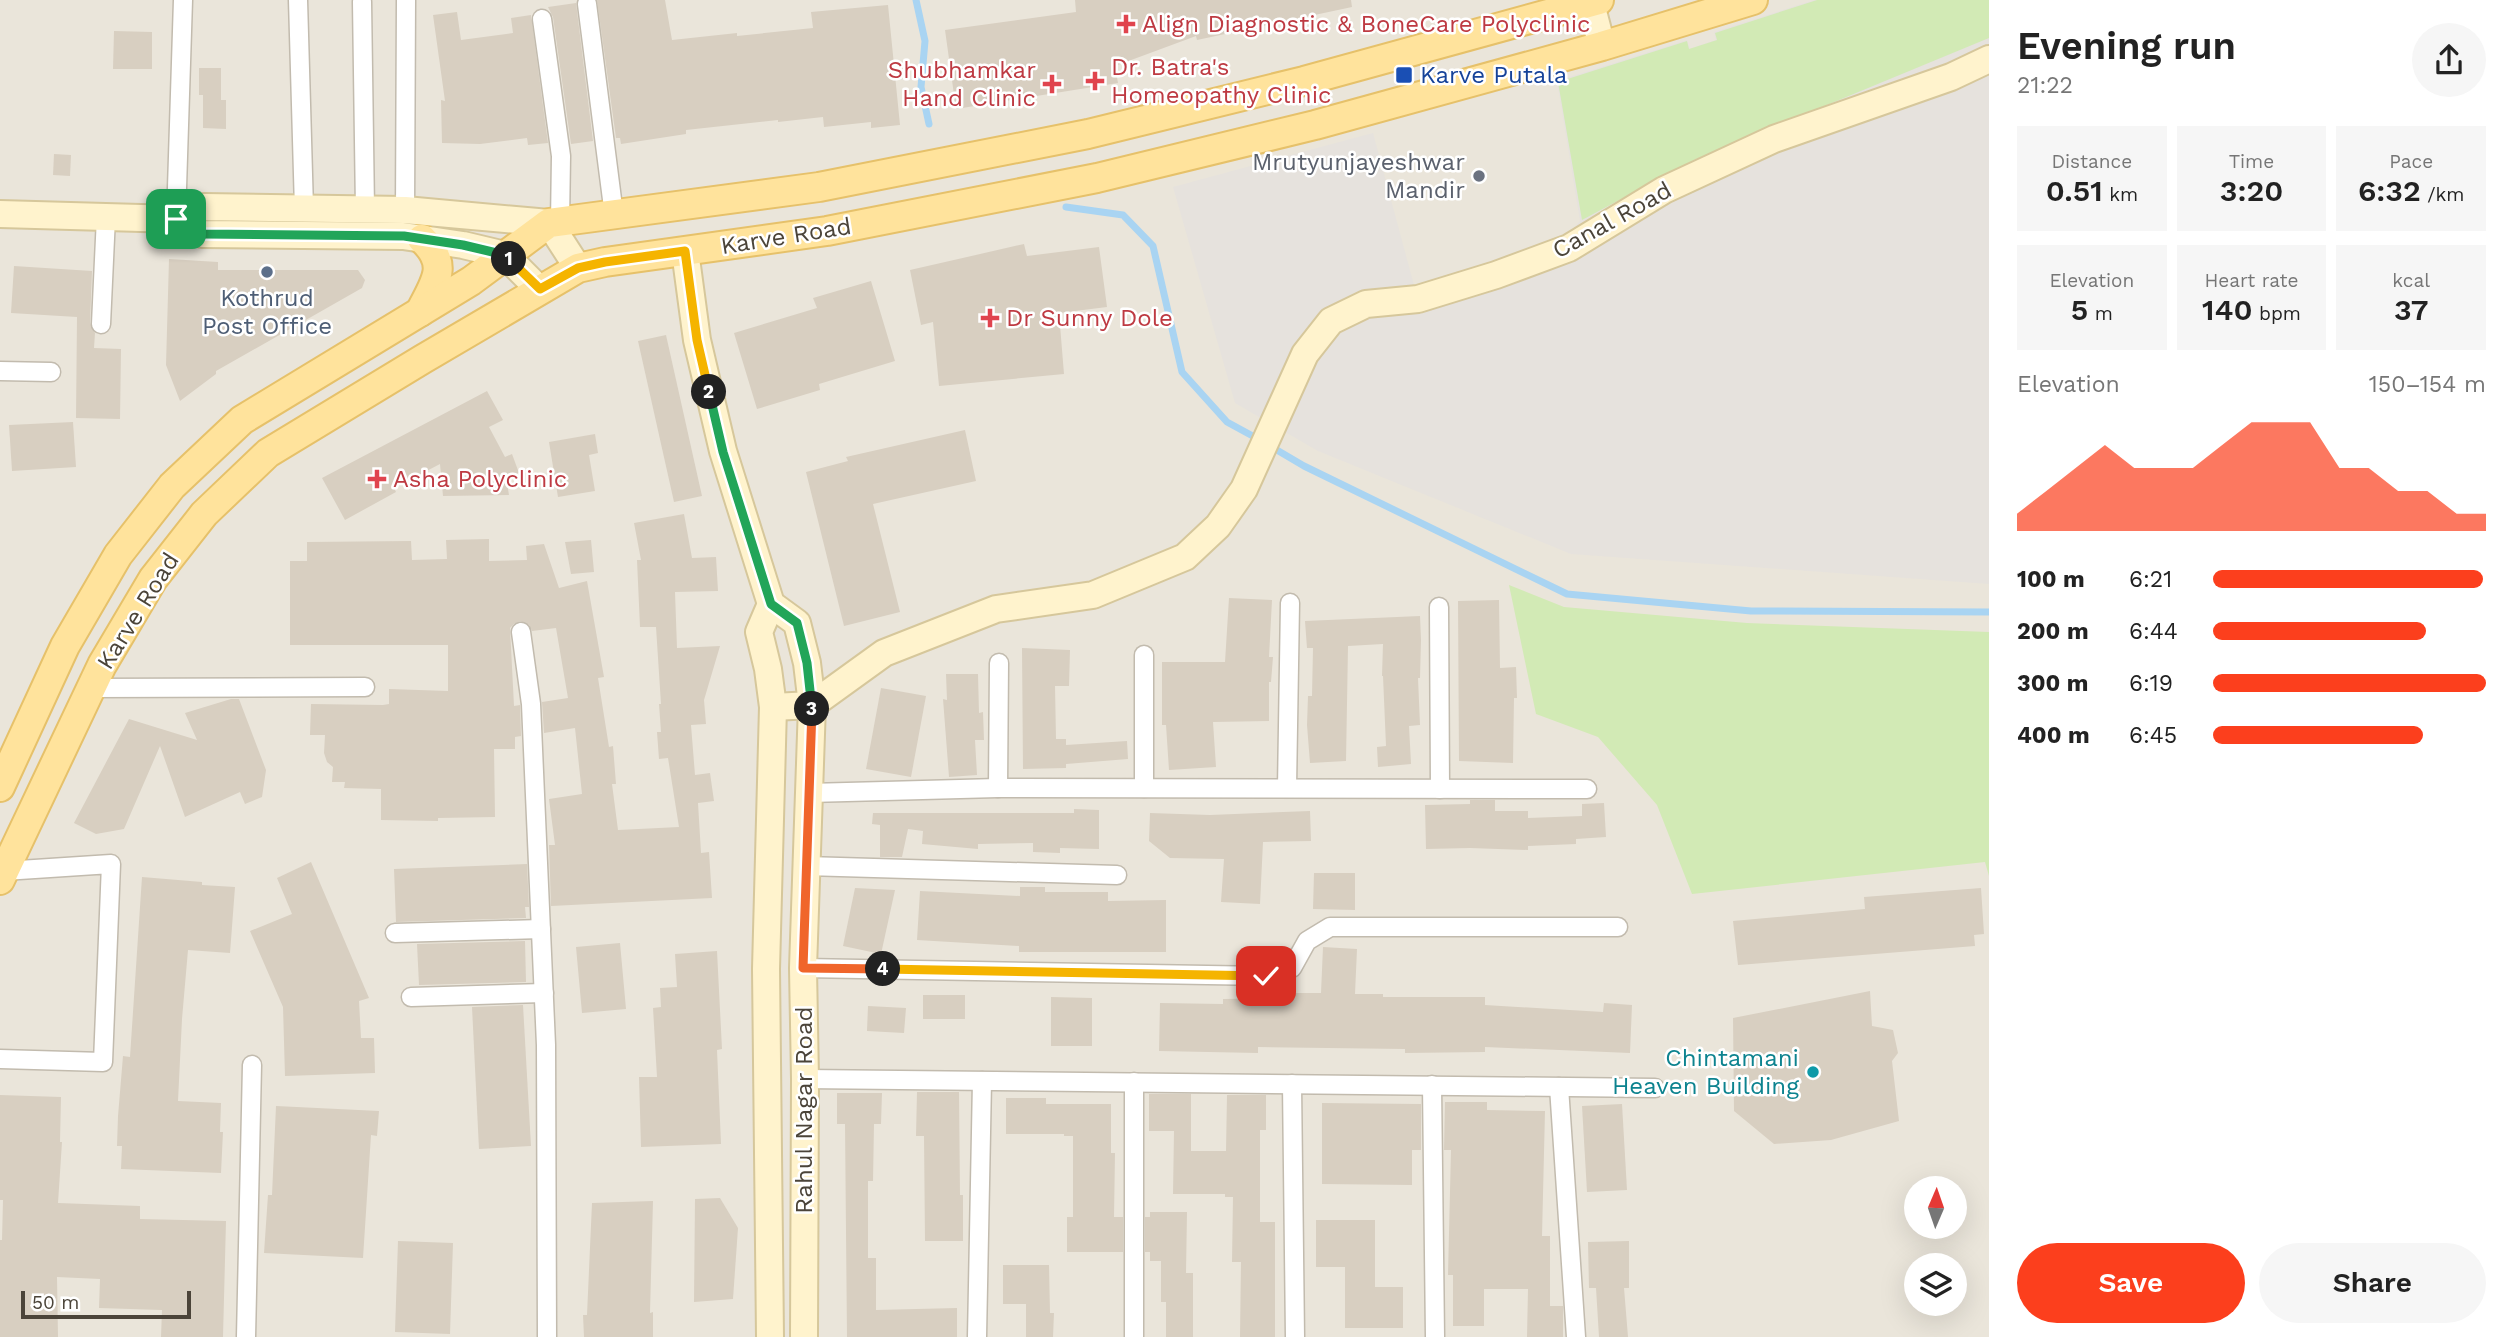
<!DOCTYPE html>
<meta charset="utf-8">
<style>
body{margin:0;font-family:"Work Sans",sans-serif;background:#f6f6f6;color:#222;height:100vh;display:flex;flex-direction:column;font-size:26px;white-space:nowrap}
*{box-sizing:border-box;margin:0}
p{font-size:23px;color:#767676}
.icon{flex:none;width:38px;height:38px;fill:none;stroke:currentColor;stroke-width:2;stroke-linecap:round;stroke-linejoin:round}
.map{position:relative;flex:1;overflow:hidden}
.drawer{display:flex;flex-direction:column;background:#fff;width:525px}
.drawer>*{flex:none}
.needle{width:46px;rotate:2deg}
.tools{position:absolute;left:1904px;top:1176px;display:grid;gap:14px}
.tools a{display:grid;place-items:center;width:63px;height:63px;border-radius:50%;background:#fff;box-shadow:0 7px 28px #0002;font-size:35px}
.scale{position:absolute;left:21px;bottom:18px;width:170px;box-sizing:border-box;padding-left:7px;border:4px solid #4b4439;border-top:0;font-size:19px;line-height:24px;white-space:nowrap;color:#4b4439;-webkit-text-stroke:5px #fff;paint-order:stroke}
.pin{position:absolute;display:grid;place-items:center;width:60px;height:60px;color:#fff;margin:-30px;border-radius:14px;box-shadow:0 4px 10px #0006}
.km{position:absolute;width:35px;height:35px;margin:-18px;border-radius:50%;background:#222;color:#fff;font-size:19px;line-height:35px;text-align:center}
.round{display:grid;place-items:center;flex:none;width:74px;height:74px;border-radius:37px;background:#f6f6f6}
.headline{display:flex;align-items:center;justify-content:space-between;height:119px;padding:0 28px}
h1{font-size:38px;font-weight:600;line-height:52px}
.figures{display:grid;grid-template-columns:repeat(3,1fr);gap:10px;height:119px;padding:7px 28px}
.figures div{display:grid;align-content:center;border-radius:0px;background:#f6f6f6;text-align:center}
.figures b{font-size:30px;font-weight:600}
.figures small{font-size:19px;font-weight:400}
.figures p{font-size:19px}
.chart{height:196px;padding:14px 28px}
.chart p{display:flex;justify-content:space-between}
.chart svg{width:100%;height:126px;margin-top:7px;fill:#fc3f1d;opacity:.7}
.cta{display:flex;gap:14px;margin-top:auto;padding:14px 28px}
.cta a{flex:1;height:80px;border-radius:42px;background:#fc3f1d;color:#fff;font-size:28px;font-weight:600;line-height:80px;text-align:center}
.cta a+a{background:#f6f6f6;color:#222}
ul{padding:0 28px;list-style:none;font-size:23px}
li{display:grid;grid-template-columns:112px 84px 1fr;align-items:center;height:52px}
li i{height:18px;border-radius:9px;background:#fc3f1d}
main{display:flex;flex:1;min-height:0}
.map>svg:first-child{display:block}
.residential{fill:#eae5da;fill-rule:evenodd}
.industrial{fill:#e6e2dd}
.green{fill:#d2eab5}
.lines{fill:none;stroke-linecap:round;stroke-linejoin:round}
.stream{stroke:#a9d4f2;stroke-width:7}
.building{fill:#d8cfc1}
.street-casing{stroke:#c2bbae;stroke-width:21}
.secondary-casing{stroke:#d6c79b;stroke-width:30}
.primary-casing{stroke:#e6c16a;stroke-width:32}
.street{stroke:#fff;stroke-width:18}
.secondary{stroke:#fff3cd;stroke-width:26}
.primary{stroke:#ffe39c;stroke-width:28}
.split-1-casing{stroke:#fff;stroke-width:14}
.split-2-casing{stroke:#fff;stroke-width:14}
.split-3-casing{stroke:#fff;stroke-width:14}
.split-4-casing{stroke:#fff;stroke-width:14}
.split-5-casing{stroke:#fff;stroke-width:14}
.split-1{stroke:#22a559;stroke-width:9}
.split-2{stroke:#f5b400;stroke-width:9}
.split-3{stroke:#22a559;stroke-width:9}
.split-4{stroke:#f0652b;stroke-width:9}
.split-5{stroke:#f5b400;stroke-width:9}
.health-dot{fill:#e0444e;stroke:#fff;stroke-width:2.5}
.transit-dot{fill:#1a4fb4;stroke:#fff;stroke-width:2.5}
.worship-dot{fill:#6b7280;stroke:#fff;stroke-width:2.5}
.service-dot{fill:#5c6f8a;stroke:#fff;stroke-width:2.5}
.culture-dot{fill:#0f9aa8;stroke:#fff;stroke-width:2.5}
.labels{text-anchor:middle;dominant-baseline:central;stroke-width:5;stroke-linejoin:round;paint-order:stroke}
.health-label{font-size:24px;fill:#be3a42;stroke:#fff;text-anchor:start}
.transit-label{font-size:24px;fill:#164399;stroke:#fff;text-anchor:start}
.worship-label{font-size:24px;fill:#5b616d;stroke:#fff;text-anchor:end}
.street-label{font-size:24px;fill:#4b4439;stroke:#fff}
.service-label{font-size:24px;fill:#4e5e75;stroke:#fff}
.culture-label{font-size:24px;fill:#0d838f;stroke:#fff;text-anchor:end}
</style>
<main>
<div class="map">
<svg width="1989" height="1337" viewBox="0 0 1989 1337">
<rect width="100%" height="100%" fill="#f6f3ec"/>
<!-- residential -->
<path class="residential" d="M0,0H1989V1337H0ZM1916,1188H1955V1227H1916ZM1916,1265H1955V1304H1916Z"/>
<!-- industrial -->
<polygon class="industrial" points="1814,0 1989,0 1989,584 1571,554 1318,451 1235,403 1173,187 1373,133 1415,289 1565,238 1580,221 1557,81 1687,40 1690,49 1716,40 1714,32"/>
<!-- green -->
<g class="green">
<polygon points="1817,0 1989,0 1989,38 1696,159 1582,220 1558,82 1687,41 1689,49 1717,40 1715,33"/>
<polygon points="1509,585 1564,607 1747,623 1989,632 1989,876 1985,862 1692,894 1657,805 1598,737 1536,714"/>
</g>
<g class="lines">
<!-- stream -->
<g class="stream">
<polyline points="916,0 925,41 921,87 929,124"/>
<polyline points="1066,207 1123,215 1153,246 1182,372 1227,422 1260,440"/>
<polyline points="1270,446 1304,466 1567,594 1751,611 1989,612"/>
</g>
</g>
<!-- building -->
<g class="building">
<polygon points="597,0 665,0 672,40 737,33 737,36 813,28 811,12 888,5 900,125 871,128 871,122 824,127 823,117 778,122 778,120 686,130 686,134 621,144 620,138 616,138"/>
<polygon points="1075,0 1351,0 1352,7 1197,40 1196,36 1115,66 1118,83 956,109 945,30 1076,12"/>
<polygon points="576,3 593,141 571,144 553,17 548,7"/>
<polygon points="457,12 461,40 513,33 511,18 531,15 548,143 528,145 527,138 480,144 442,143 441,100 445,101 433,15"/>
<polygon points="114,31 152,32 152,69 113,69"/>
<polygon points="199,68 221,68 221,100 226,100 226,129 203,128 203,95 199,95"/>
<polygon points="54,154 71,155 70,176 53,175"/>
<polygon points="1024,244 1027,256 1099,247 1107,307 1059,313 1064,374 939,386 933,322 921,325 910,270"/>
<polygon points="169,259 218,262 218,270 358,270 365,280 362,288 216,371 216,374 180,401 166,365"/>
<polygon points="14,266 92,271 90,323 95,333 94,348 121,349 120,419 76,418 77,317 11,313"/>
<polygon points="871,281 895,361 819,384 820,390 757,409 734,333 817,308 813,298"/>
<polygon points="666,335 702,496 674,502 638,341"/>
<polygon points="487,391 503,420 489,427 505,457 512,454 519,473 506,477 509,495 443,496 440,464 394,488 396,492 345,520 322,478"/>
<polygon points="73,422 76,467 12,471 9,425"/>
<polygon points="965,430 976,481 873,504 900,612 844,626 806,472 848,461 846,457"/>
<polygon points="595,434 598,453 589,455 595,491 558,497 549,442"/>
<polygon points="684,514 692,558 716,557 718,591 675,592 677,648 720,646 704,700 706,724 691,725 695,775 710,773 714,801 698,803 701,853 709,852 712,898 551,906 549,845 555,845 549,799 582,794 575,728 544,733 542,702 568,698 556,628 532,631 529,625 520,621 514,624 510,628 514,706 520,705 521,736 515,737 515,749 494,749 495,817 438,818 438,821 381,820 381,789 344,788 345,782 332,782 333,767 327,762 324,753 325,735 310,735 311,704 383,705 389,704 389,689 448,691 448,645 290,645 290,561 307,561 307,542 411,541 412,560 447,559 446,540 489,539 489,561 527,560 526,546 544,544 559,588 587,581 604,677 598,678 609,747 613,746 616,784 612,784 618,830 679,827 668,758 659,759 657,732 661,732 659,704 661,704 656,627 640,627 637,560 641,560 634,523"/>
<polygon points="591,540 594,572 571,574 565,542"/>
<polygon points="1229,598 1272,600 1269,657 1273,657 1271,682 1269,682 1269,721 1213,722 1216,767 1169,770 1166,725 1162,725 1162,662 1225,662"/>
<polygon points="1499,600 1500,668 1516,667 1517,698 1514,698 1513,763 1459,761 1458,601"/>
<polygon points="1420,616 1421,640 1420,678 1418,678 1420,725 1409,726 1411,764 1378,767 1377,747 1386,746 1383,676 1382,676 1383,644 1348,646 1346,761 1310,763 1307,725 1308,696 1312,696 1313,648 1307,648 1305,621"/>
<polygon points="1022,648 1070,650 1069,686 1055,686 1056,739 1066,739 1066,745 1127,741 1128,759 1066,764 1066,768 1023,769"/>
<polygon points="946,674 978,674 979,713 983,712 984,740 975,740 977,775 949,777 943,699 947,700"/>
<polygon points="881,688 926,696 911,777 866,769"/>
<polygon points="231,699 239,699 266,770 262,797 245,804 240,792 185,817 160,746 124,829 96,834 74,823 129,719 197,740 185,713"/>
<polygon points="1470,800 1495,800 1495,811 1528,811 1528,818 1582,816 1582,804 1604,803 1606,837 1576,839 1576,844 1528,846 1528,850 1470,848 1426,849 1425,805 1470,804"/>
<polygon points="1074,809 1099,810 1099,849 1060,848 1060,853 1033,852 1033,843 978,844 978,849 922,844 923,831 908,829 902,857 880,857 880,825 872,824 873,813 1074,813"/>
<polygon points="1310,811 1311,841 1263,842 1260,904 1221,902 1224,859 1170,858 1149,841 1150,813 1210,815"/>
<polygon points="311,862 369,998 359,1001 361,1038 374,1038 375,1073 285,1076 283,1007 250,931 292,914 277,878"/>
<polygon points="527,864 529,907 525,907 526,918 396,922 394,869"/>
<polygon points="1314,873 1355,873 1355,910 1313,909"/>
<polygon points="142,877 202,882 202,885 235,887 230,953 188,950 182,1019 178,1101 221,1103 220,1132 223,1132 221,1173 121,1169 122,1146 117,1146 118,1116 123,1056 130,1057"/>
<polygon points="1020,887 1045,887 1045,892 1108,892 1108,901 1166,900 1166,952 1019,952 1019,946 917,940 920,891 1020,896"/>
<polygon points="855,888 895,890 881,954 843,946"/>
<polygon points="1981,888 1984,934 1974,935 1975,946 1738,965 1733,921 1865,909 1864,897"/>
<polygon points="525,941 526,982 419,985 417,944"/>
<polygon points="620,943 626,1009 582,1013 576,947"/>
<polygon points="1323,947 1357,949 1355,994 1383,994 1383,997 1485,997 1485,1005 1603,1012 1604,1003 1632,1005 1630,1053 1485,1047 1485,1052 1405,1053 1405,1049 1258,1047 1258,1053 1159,1051 1160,1003 1223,1004 1223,999 1286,998 1286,993 1321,993"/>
<polygon points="717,951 722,1049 717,1050 721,1144 641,1147 639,1077 657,1077 653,1008 661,1007 660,988 677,987 675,954"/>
<polygon points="1870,991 1872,1026 1893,1030 1898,1053 1892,1061 1899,1121 1831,1140 1774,1144 1734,1111 1733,1018"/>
<rect x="923" y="995" width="42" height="24"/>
<polygon points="1051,997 1092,998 1092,1046 1051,1046"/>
<polygon points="523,1005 531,1146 479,1149 472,1007"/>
<polygon points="868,1006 906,1008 904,1033 867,1031"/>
<polygon points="917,1092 959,1092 960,1195 963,1195 963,1241 925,1241 924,1136 916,1136"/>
<polygon points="837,1093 882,1093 881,1124 874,1124 873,1181 868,1181 868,1258 876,1258 876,1310 957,1308 957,1337 847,1337 845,1124 837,1124"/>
<polygon points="1149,1094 1191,1094 1191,1151 1226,1151 1227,1095 1266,1095 1266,1130 1260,1130 1260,1222 1275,1222 1275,1337 1240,1337 1241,1262 1232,1262 1233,1197 1225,1197 1225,1194 1173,1194 1174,1131 1149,1131"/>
<polygon points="0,1095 61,1097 60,1142 62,1142 58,1203 140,1206 140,1219 226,1221 223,1337 161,1337 162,1310 99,1308 100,1279 57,1277 58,1337 0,1337 0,1240 2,1240 3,1200 0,1200"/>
<polygon points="1006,1098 1046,1098 1046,1104 1111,1104 1111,1153 1115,1153 1114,1217 1123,1217 1123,1252 1067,1252 1067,1217 1073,1217 1073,1136 1064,1136 1064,1134 1006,1134"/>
<polygon points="1445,1102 1487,1102 1487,1110 1545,1111 1542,1236 1550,1236 1550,1306 1563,1306 1563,1337 1527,1337 1528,1289 1484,1289 1484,1326 1453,1326 1453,1275 1448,1275 1451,1150 1444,1150"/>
<polygon points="1322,1103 1421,1104 1421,1150 1412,1150 1412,1185 1322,1184"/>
<polygon points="1622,1104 1627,1190 1587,1192 1582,1106"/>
<polygon points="276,1106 379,1111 377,1136 371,1135 363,1258 264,1253 268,1195 272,1195"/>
<polygon points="720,1198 738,1228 733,1299 694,1302 695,1199"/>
<polygon points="653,1201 650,1313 653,1312 653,1337 584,1337 583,1315 587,1315 592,1203"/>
<polygon points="1150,1212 1187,1212 1186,1273 1193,1273 1193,1337 1166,1337 1166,1302 1161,1302 1161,1261 1150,1261 1150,1252 1145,1252 1145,1217 1150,1217"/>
<polygon points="1316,1220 1375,1220 1375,1287 1403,1287 1403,1328 1345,1328 1345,1267 1316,1267"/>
<polygon points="398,1241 453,1243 450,1334 395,1332"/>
<polygon points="1629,1241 1629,1288 1624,1288 1628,1337 1599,1337 1596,1288 1589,1288 1588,1242"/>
<polygon points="1003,1265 1049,1265 1050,1313 1054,1313 1053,1337 1026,1337 1026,1304 1003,1304"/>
</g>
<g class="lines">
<defs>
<g id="street">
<polyline points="298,0 304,209"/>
<polyline points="362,2 365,210"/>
<polyline points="587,4 614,215"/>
<polyline points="542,19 561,156 560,222"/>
<polyline points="405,210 406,0"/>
<polyline points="176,219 183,0"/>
<polyline points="101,324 106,217"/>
<polyline points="0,371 51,372"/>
<polyline points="1439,607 1440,789"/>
<polyline points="521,632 531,704 546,1045 547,1337"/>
<polyline points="1144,655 1144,788"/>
<polyline points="92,688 365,687"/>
<polyline points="998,788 999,663"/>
<polyline points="1287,788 1290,603"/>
<polyline points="809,793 998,788 1587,789"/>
<polyline points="806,866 1117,875"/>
<polyline points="395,933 541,929"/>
<polyline points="803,968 1266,976 1292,968 1307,941 1330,927 1618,927"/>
<polyline points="411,997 544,993"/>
<polyline points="0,1059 103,1062 111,864 4,871"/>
<polyline points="805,1079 1655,1088"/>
<polyline points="1292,1084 1295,1337"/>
<polyline points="1432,1085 1435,1337"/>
<polyline points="1559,1087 1576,1337"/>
<polyline points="246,1337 252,1065"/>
<polyline points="977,1337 982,1081"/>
<polyline points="1134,1337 1134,1082"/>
</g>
<g id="secondary">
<polyline points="1590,0 1602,46"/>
<polyline points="0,214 176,219 204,207 405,210 549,223 578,268"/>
<polyline points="176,219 202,234 403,236 463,245 505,255 540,290"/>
<polyline points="685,251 697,340 723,451 771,604 797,623 807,663 812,705 803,968 805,1079 804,1337"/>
<polyline points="773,707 812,705 884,653 996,609 1093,595 1185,557 1218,526 1244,489 1305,354 1331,321 1366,304 1418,299 1496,275 1569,248 1664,190 1774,139 1951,77 1989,59"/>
<polyline points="770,1337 766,969 773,707 768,669 759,632 771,604"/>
</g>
<g id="primary">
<path d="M420,312C435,282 450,265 422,239"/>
<polyline points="0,787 65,646 118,555 172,486 242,420 471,281 549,223 819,187 1088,134 1304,81 1599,0"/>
<polyline points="0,880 102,665 153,579 204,514 268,453 423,359 578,268 605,262 827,231 1097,178 1315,125 1602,46 1753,0"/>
</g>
</defs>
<!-- street casing -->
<use href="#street" class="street-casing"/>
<!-- secondary casing -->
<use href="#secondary" class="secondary-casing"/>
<!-- primary casing -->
<use href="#primary" class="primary-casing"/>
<!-- street -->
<use href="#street" class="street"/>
<!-- secondary -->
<use href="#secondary" class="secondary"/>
<!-- primary -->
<use href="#primary" class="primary"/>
</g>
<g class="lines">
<defs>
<polyline id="split-1" points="176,219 202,234 404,236 463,245 505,255 509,259"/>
<polyline id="split-2" points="509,259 540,289 578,268 605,262 685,251 697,340 709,392"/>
<polyline id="split-3" points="709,392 723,452 771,604 797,623 807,663 812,709"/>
<polyline id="split-4" points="812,709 803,968 883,969"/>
<polyline id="split-5" points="883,969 1266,976"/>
</defs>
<!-- split-1 casing -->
<use href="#split-1" class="split-1-casing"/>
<!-- split-2 casing -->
<use href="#split-2" class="split-2-casing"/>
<!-- split-3 casing -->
<use href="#split-3" class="split-3-casing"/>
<!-- split-4 casing -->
<use href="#split-4" class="split-4-casing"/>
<!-- split-5 casing -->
<use href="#split-5" class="split-5-casing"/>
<!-- split-1 -->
<use href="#split-1" class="split-1"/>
<!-- split-2 -->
<use href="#split-2" class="split-2"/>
<!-- split-3 -->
<use href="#split-3" class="split-3"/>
<!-- split-4 -->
<use href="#split-4" class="split-4"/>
<!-- split-5 -->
<use href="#split-5" class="split-5"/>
</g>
<!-- markers -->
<g class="health-dot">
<path d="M1122.5 13.5h7v7h7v7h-7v7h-7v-7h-7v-7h7z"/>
<path d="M1091.5 70.5h7v7h7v7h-7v7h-7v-7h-7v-7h7z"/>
<path d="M1048.5 73.5h7v7h7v7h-7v7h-7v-7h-7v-7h7z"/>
<path d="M986.5 307.5h7v7h7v7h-7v7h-7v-7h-7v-7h7z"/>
<path d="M373.5 468.5h7v7h7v7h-7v7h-7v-7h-7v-7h7z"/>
</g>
<rect class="transit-dot" x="1395" y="66" width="18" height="18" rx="3.5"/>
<circle class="worship-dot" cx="1479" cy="176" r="7"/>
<circle class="service-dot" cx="267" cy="272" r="7"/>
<circle class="culture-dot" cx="1813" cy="1072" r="7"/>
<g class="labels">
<!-- health labels -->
<g class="health-label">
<text x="1142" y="24">Align Diagnostic &amp; BoneCare Polyclinic</text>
<text x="1111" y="67">Dr. Batra's<tspan x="1111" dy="28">Homeopathy Clinic</tspan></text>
<text x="1036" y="70" text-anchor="end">Shubhamkar<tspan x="1036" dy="28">Hand Clinic</tspan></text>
<text x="1006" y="318">Dr Sunny Dole</text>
<text x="393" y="479">Asha Polyclinic</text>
</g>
<!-- transit labels -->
<g class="transit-label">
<text x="1420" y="75">Karve Putala</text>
</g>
<!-- worship labels -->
<g class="worship-label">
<text x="1465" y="162">Mrutyunjayeshwar<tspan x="1465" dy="28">Mandir</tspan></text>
</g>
<!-- street labels -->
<g class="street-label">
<text transform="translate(1612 220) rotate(-29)">Canal Road</text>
<text transform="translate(786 236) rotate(-9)">Karve Road</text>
<text transform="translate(138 611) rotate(-58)">Karve Road</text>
<text transform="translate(804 1110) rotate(-90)">Rahul Nagar Road</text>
</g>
<!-- service labels -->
<g class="service-label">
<text x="267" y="298">Kothrud<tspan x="267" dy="28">Post Office</tspan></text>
</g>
<!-- culture labels -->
<g class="culture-label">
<text x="1799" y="1058">Chintamani<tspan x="1799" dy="28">Heaven Building</tspan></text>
</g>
</g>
</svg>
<div class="tools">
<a><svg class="needle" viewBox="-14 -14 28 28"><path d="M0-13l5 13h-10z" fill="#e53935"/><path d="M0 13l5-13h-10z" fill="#767676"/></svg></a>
<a><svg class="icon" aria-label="layers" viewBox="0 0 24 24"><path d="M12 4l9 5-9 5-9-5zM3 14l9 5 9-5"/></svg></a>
</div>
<div class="scale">50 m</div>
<div class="pin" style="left:176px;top:219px;background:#1e9e55"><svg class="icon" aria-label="arrive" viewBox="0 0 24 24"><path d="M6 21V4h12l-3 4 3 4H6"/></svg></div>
<div class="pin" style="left:1266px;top:976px;background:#d93025"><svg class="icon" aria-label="check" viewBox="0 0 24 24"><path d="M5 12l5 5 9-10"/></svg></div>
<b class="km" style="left:509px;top:259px">1</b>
<b class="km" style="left:709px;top:392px">2</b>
<b class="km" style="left:812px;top:709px">3</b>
<b class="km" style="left:883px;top:969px">4</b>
</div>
<section class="drawer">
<div class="headline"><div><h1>Evening run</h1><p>21:22</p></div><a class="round"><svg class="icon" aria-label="share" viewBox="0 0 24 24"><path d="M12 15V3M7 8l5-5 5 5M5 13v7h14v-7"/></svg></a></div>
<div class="figures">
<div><p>Distance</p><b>0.51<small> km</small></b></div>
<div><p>Time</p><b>3:20</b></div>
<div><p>Pace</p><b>6:32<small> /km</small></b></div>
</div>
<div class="figures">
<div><p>Elevation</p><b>5<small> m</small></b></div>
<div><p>Heart rate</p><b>140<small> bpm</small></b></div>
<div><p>kcal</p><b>37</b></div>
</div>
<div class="chart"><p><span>Elevation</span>150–154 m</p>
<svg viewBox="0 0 160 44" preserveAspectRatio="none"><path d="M0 44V38L10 30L20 22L30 14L40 22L50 22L60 22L70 14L80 6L90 6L100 6L110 22L120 22L130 30L140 30L150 38L160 38V44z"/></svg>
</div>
<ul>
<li><b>100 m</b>6:21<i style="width:99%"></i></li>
<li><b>200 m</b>6:44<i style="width:78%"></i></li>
<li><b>300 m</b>6:19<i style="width:100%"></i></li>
<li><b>400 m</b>6:45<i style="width:77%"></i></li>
</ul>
<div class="cta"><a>Save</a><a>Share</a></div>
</section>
</main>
